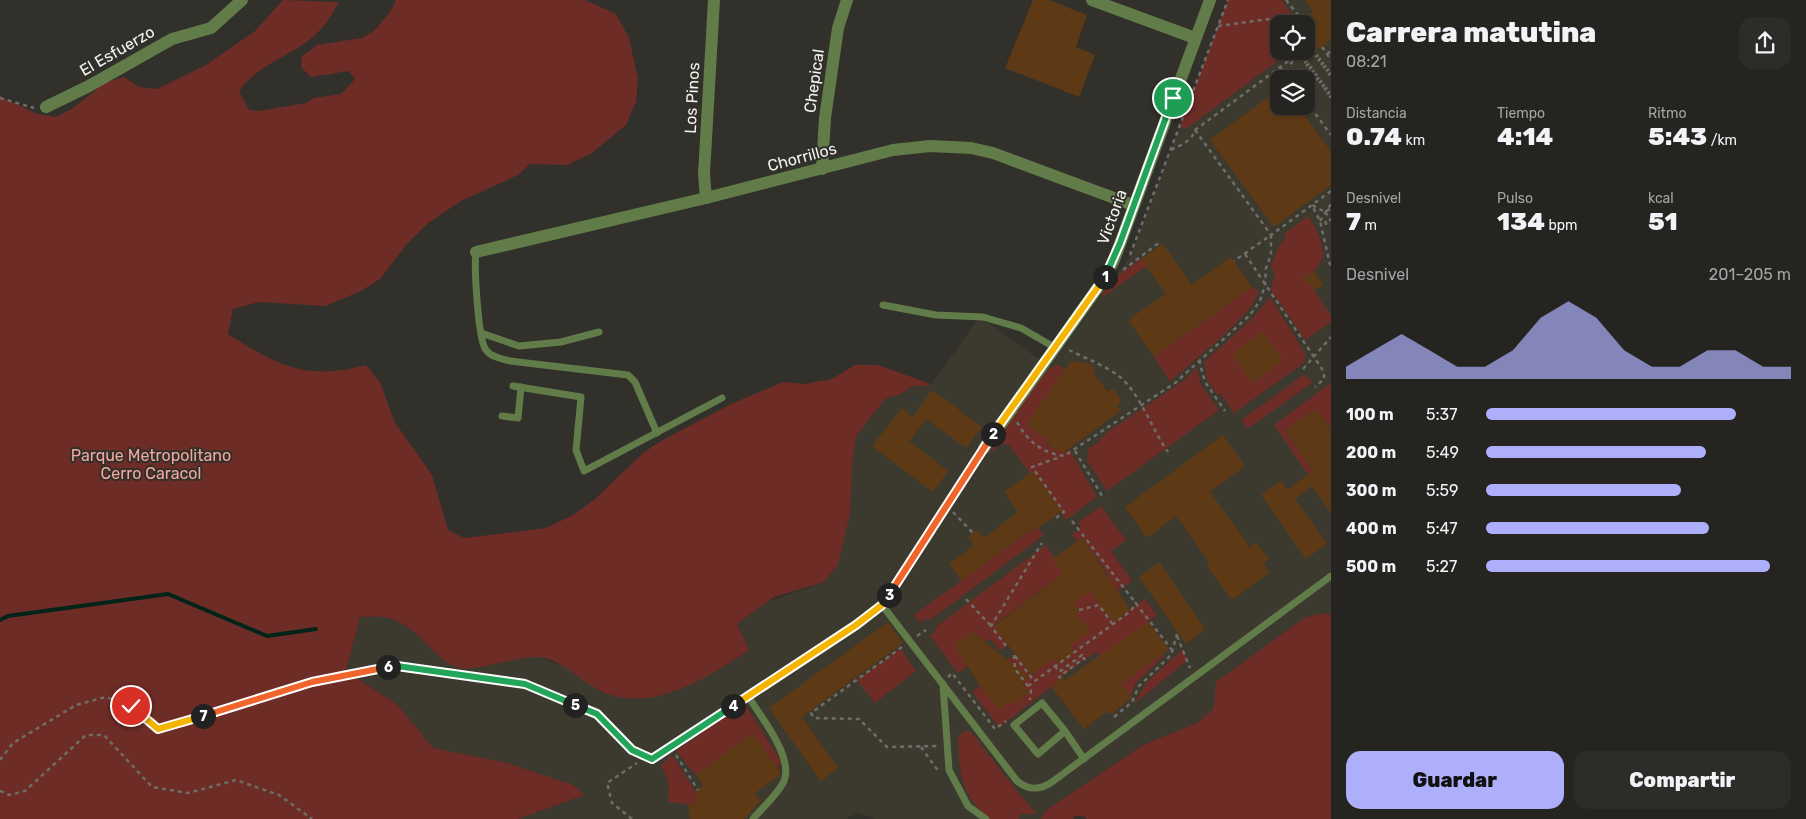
<!DOCTYPE html>
<html lang="es">
<meta charset="utf-8">
<style>
body{margin:0;font-family:Rubik,sans-serif;background:#2d2c29;color:#f1f3f6;height:100vh;display:flex;flex-direction:column;font-size:19px;white-space:nowrap}
*{box-sizing:border-box;margin:0}
p{font-size:16px;color:#a3a4a5}
.icon{flex:none;width:28px;height:28px;fill:none;stroke:currentColor;stroke-width:2;stroke-linecap:round;stroke-linejoin:round}
.map{position:relative;flex:1;overflow:hidden}
.sheet{display:flex;flex-direction:column;background:#252420;width:475px}
.sheet>*{flex:none}
.buttons{position:absolute;left:1270px;top:15px;display:grid;gap:10px}
.buttons a{display:grid;place-items:center;width:45px;height:45px;border-radius:10px;background:#252420;box-shadow:0 1px 4px #0004,0 0 0 1px #42413e;font-size:25px}
.pin{position:absolute;display:grid;place-items:center;width:42px;height:42px;color:#fff;margin:-21px;border:2px solid #fff;border-radius:50%;box-shadow:0 1px 5px #0007}
.km{position:absolute;width:25px;height:25px;margin:-12px;border-radius:50%;background:#222;color:#fff;font-size:14px;line-height:25px;text-align:center}
.round{display:grid;place-items:center;flex:none;width:52px;height:52px;border-radius:15px;background:#2d2c29}
.summary{display:flex;align-items:center;justify-content:space-between;height:85px;padding:0 15px}
h1{font-size:28px;font-weight:800;line-height:38px}
.stats{display:grid;grid-template-columns:repeat(3,1fr);gap:8px;height:85px;padding:5px 15px}
.stats div{display:grid;align-content:center}
.stats b{font-size:25px;font-weight:800}
.stats small{font-size:14px;font-weight:400}
.stats p{font-size:14px}
.chart{height:140px;padding:10px 15px}
.chart p{display:flex;justify-content:space-between}
.chart svg{width:100%;height:90px;margin-top:5px;fill:#adaffb;opacity:.7}
.primary-button{display:flex;gap:10px;margin-top:auto;padding:10px 15px}
.primary-button a{flex:1;height:58px;border-radius:15px;background:#adaffb;color:#111;font-size:20px;font-weight:800;line-height:58px;text-align:center}
.primary-button a+a{background:#2d2c29;color:#f1f3f6}
ul{padding:0 15px;list-style:none;font-size:16px}
li{display:grid;grid-template-columns:80px 60px 1fr;align-items:center;height:38px}
li i{height:12px;border-radius:6px;background:#adaffb}
main{display:flex;flex:1;min-height:0}
.map>svg:first-child{display:block}
.built{fill:#3c3a2e;fill-rule:evenodd}
.green{fill:#6e2c27}
.lines{fill:none;stroke-linecap:round;stroke-linejoin:round}
.stream{stroke:#002418;stroke-width:4}
.building{fill:#5e3915}
.path{stroke:#6e6d68;stroke-width:2.5;stroke-dasharray:4 4;stroke-linecap:butt}
.service{stroke:#617c49;stroke-width:7}
.minor{stroke:#617c49;stroke-width:12}
.split-1-casing{stroke:#fff;stroke-width:10}
.split-2-casing{stroke:#fff;stroke-width:10}
.split-3-casing{stroke:#fff;stroke-width:10}
.split-4-casing{stroke:#fff;stroke-width:10}
.split-5-casing{stroke:#fff;stroke-width:10}
.split-6-casing{stroke:#fff;stroke-width:10}
.split-7-casing{stroke:#fff;stroke-width:10}
.split-8-casing{stroke:#fff;stroke-width:10}
.split-1{stroke:#22a559;stroke-width:6}
.split-2{stroke:#f5b400;stroke-width:6}
.split-3{stroke:#f0652b;stroke-width:6}
.split-4{stroke:#f5b400;stroke-width:6}
.split-5{stroke:#22a559;stroke-width:6}
.split-6{stroke:#22a559;stroke-width:6}
.split-7{stroke:#f0652b;stroke-width:6}
.split-8{stroke:#f5b400;stroke-width:6}
.labels{text-anchor:middle;dominant-baseline:central;stroke-width:4;stroke-linejoin:round;paint-order:stroke}
.street-label{font-size:16px;fill:#f4f3ef;stroke:#31302a}
.park-label{font-size:16px;fill:#f3a89e;stroke:#31302a}
</style>
<main>
<div class="map">
<svg width="1331" height="819" viewBox="0 0 1331 819">
<rect width="100%" height="100%" fill="#31302a"/>
<!-- built -->
<path class="built" d="M1228,0H1331V615L1324,613L1197,723L1143,745L1045,811L1041,819H875L857,812L847,819H518L585,795L545,776L508,763L433,748L397,704L346,671L360,617L381,615L399,621L420,637L528,657H540L556,664L744,639L737,624L764,603L824,582L838,565L856,436L885,399L901,394L913,386H926L931,384L980,317L1050,367L1131,255ZM1279,24H1306V51H1279ZM1279,79H1306V106H1279Z"/>
<!-- green -->
<g class="green">
<path d="M283,0L339,2C334,10 329,20 322,28C299,55 260,61 239,91L249,110L258,111L306,103L314,98L341,94L355,79L349,71L311,77L301,67L302,56L317,45L362,38L374,31L390,12L396,0H585L616,14L629,38L638,79L636,102L626,125L592,153L567,165L530,164L518,175L461,201L427,224L407,244L380,279L361,291L325,306L259,302L233,309L228,334C278,366 306,381 366,365L380,382L394,421L432,475L448,530L464,538L546,528L573,515L594,500L644,452L663,440L731,404L783,382L803,384L832,379L855,365H878L931,384L926,386H913L901,394L885,399L856,436L852,467L850,513L838,565L824,582L774,597L737,624L749,650C707,678 649,716 599,690C580,680 560,659 539,657C519,656 474,672 460,668C448,665 440,657 432,649C407,624 396,614 360,617L346,671L397,704L433,748L508,763L573,785L585,795L518,819H0V96L37,114L56,117L72,109L104,83L124,77L139,87L157,89L206,65L255,31Z"/>
<polygon points="1228,0 1282,0 1297,24 1279,24 1279,51 1291,51 1186,129 1180,127"/>
<path d="M1308,216C1320,233 1331,257 1314,271L1323,285L1314,290L1331,316V322L1305,340L1271,290L1275,274L1271,266L1279,246L1286,238L1283,235Z"/>
<polygon points="1141,259 1147,266 1104,296 1101,294 1112,280"/>
<path d="M1252,287L1259,291C1252,317 1192,361 1170,382L1154,357Z"/>
<polygon points="1270,297 1306,355 1304,363 1234,413 1220,393 1217,395 1207,380 1204,362 1252,319"/>
<polygon points="1058,365 1065,369 1027,425 1046,435 1048,445 1052,449 1061,449 1064,452 1069,449 1097,497 1066,520 1033,471 1030,473 1009,445 1001,444 989,454 1012,413 1050,368"/>
<polygon points="1197,367 1200,383 1219,410 1107,491 1087,461 1088,449 1099,441 1105,434 1183,381"/>
<polygon points="1305,374 1312,383 1247,429 1241,420"/>
<polygon points="1331,383 1331,429 1316,409 1285,431 1313,471 1308,474 1274,425"/>
<polygon points="1101,506 1126,540 1111,551 1132,581 1117,592 1113,623 1145,599 1157,615 1148,622 1164,656 1136,683 1130,696 1096,652 1067,672 1050,688 999,727 972,692 980,686 999,709 1005,703 1017,702 1029,693 1008,666 1007,660 1021,650 1032,675 1071,645 1077,614 1053,581 994,625 1008,645 1000,651 991,639 986,642 973,632 957,642 968,666 958,673 930,636 935,633 936,627 1046,545 1080,597 1109,576 1082,538 1077,541 1072,535 1081,528 1078,522"/>
<polygon points="1038,528 1044,535 930,620 925,619 919,623 914,615 1031,530 1033,532"/>
<polygon points="1324,613 1331,615 1331,819 1087,819 1083,816 1075,816 1073,819 1041,819 1045,811 1143,745 1197,723 1214,708 1216,682 1304,618"/>
<polygon points="900,648 916,671 875,703 857,680"/>
<polygon points="1183,649 1188,660 1134,704 1146,683"/>
<polygon points="744,703 782,763 777,767 752,733 696,775 676,751"/>
<path d="M964,731H970L976,738L1020,795L1037,814H1019V819H989C960,792 960,775 958,737Z"/>
<path d="M672,755L696,792L697,805L667,802C671,789 669,776 660,766Z"/>
</g>
<g class="lines">
<!-- stream -->
<polyline class="stream" points="0,620 8,616 168,594 267,636 316,629"/>
</g>
<!-- building -->
<g class="building">
<polygon points="1033,0 1049,0 1087,15 1076,47 1095,55 1079,97 1005,68"/>
<polygon points="1305,0 1331,0 1331,40 1316,51 1306,38 1306,17 1313,12"/>
<polygon points="1279,89 1279,106 1298,106 1331,152 1331,185 1274,227 1210,140"/>
<polygon points="1163,244 1192,285 1231,257 1252,287 1154,357 1128,320 1166,294 1141,259"/>
<polygon points="1314,271 1323,285 1314,290 1302,278"/>
<polygon points="1263,332 1283,361 1252,383 1232,354"/>
<polygon points="1071,361 1088,363 1096,368 1093,373 1108,392 1113,388 1122,402 1117,406 1121,411 1064,452 1052,449 1045,437 1026,425"/>
<polygon points="932,390 982,427 966,448 926,419 909,441 948,471 933,492 872,446 902,408 913,417"/>
<polygon points="1316,409 1331,430 1331,513 1312,486 1295,499 1327,544 1306,559 1261,495 1281,481 1287,490 1313,471 1285,431"/>
<polygon points="1223,435 1245,466 1210,492 1250,547 1256,542 1269,559 1263,564 1270,572 1232,600 1206,565 1210,563 1176,516 1147,538 1125,507"/>
<polygon points="1033,471 1062,511 1033,532 1031,529 962,581 949,564 974,545 968,537 972,533 977,530 984,538 1018,512 1004,492"/>
<polygon points="1082,538 1130,610 1113,623 1090,591 1074,603 1080,611 1077,614 1090,631 1071,645 1075,651 1059,664 1054,658 1031,675 994,626 1063,574 1052,559"/>
<polygon points="1159,562 1205,629 1186,644 1139,577"/>
<polygon points="888,622 903,643 802,717 838,768 821,781 769,708"/>
<polygon points="1148,622 1169,649 1121,684 1132,698 1110,715 1108,711 1084,729 1051,686 1063,677 1065,680"/>
<polygon points="973,632 1029,677 1021,683 1030,693 1017,702 1005,703 999,710 980,686 957,650 956,642"/>
<polygon points="752,733 780,771 780,775 754,794 761,800 745,819 690,819 688,805 697,805 696,792 703,785 696,775"/>
</g>
<g class="lines">
<!-- path -->
<g class="path">
<polyline points="1286,0 1302,20"/>
<polyline points="1218,26 1298,15"/>
<polyline points="1306,43 1309,41"/>
<polyline points="1322,47 1331,60"/>
<polyline points="1306,48 1311,45"/>
<polyline points="1310,51 1314,48"/>
<polyline points="1313,54 1316,51"/>
<polyline points="1327,54 1331,51"/>
<polyline points="1315,57 1319,55"/>
<polyline points="1286,58 1291,54"/>
<polyline points="1302,59 1306,57"/>
<polyline points="1318,61 1321,58"/>
<polyline points="1304,63 1308,60"/>
<polyline points="1290,64 1295,60"/>
<polyline points="1321,65 1324,62"/>
<polyline points="1306,66 1310,63"/>
<polyline points="1280,67 1289,79"/>
<polyline points="1323,68 1327,65"/>
<polyline points="1309,69 1313,66"/>
<polyline points="1326,71 1329,69"/>
<polyline points="1311,73 1315,70"/>
<polyline points="1328,75 1331,73"/>
<polyline points="1314,76 1318,73"/>
<polyline points="1316,80 1320,77"/>
<polyline points="1319,83 1323,80"/>
<polyline points="1322,87 1325,84"/>
<polyline points="1324,90 1328,87"/>
<polyline points="1327,94 1331,91"/>
<polyline points="1329,97 1331,96"/>
<polyline points="0,98 34,108"/>
<polyline points="1306,101 1331,135"/>
<polyline points="1195,130 1271,235 1312,205 1320,221 1331,269"/>
<path d="M1171,150C1181,145 1192,141 1195,130L1302,51"/>
<polyline points="1331,191 1312,205 1325,212 1331,208"/>
<polyline points="1325,212 1331,221"/>
<polyline points="1320,221 1331,204"/>
<polyline points="1325,221 1327,226"/>
<polyline points="1245,254 1324,372 1324,379 1315,387"/>
<polyline points="1130,255 1228,0"/>
<polyline points="1123,270 1160,242"/>
<path d="M1069,350C1085,358 1106,366 1120,377C1141,395 1152,430 1168,452"/>
<polyline points="1199,360 1205,382 1225,411"/>
<polyline points="1303,369 1331,337"/>
<path d="M1017,422C1027,441 1042,453 1064,456L1175,383L1249,316L1260,301L1265,285L1266,268L1271,255V235L1234,261"/>
<polyline points="1075,451 1104,499"/>
<polyline points="953,512 973,533"/>
<polyline points="1056,518 1064,512 1032,467 1060,457"/>
<polyline points="1072,521 1172,650"/>
<polyline points="966,599 991,626"/>
<polyline points="1079,610 1099,605 1113,625"/>
<polyline points="917,636 926,630"/>
<polyline points="1177,636 1190,668"/>
<polyline points="1006,646 991,626 1042,543"/>
<polyline points="902,647 811,713 814,718 859,719 887,747 939,746"/>
<polyline points="1014,655 1015,669 1031,690 1030,700"/>
<polyline points="1015,656 1034,681"/>
<polyline points="1055,666 1059,672 1082,655 1084,658"/>
<polyline points="948,677 952,673 995,729 1006,721"/>
<polyline points="1061,678 1059,677 1084,658 1085,660"/>
<polyline points="1028,686 1131,611 1136,602"/>
<polyline points="1114,717 1132,702 1139,686 1171,655 1177,634"/>
<polyline points="921,747 939,772"/>
<polyline points="676,755 698,790"/>
<polyline points="0,760 13,743 76,705 106,697 131,706 159,729 312,683 388,668"/>
<polyline points="0,791 10,795 25,791 86,735 104,735 152,787 188,793 236,780 279,795 312,819"/>
<polyline points="632,819 612,803 607,783 637,763"/>
</g>
<!-- service -->
<g class="service">
<path d="M476,252C474,267 478,340 486,350C491,357 502,359 510,361L628,375L635,382L657,433"/>
<polyline points="883,305 936,315 983,317 1021,328 1054,347"/>
<polyline points="481,333 519,346 561,342 599,332"/>
<polyline points="513,386 581,397 576,450 584,471 722,398"/>
<polyline points="502,416 518,418 521,387"/>
<path d="M882,605L1017,781C1029,791 1040,790 1052,782L1331,576"/>
<polyline points="397,666 525,684 597,714 632,750 652,759 856,625 882,605 984,448"/>
<polyline points="943,684 949,770 968,806 986,819"/>
<path d="M748,696C760,716 796,759 783,783C776,796 762,808 753,819"/>
<polyline points="1065,731 1038,754 1014,725 1042,703 1065,731 1084,759"/>
</g>
<!-- minor -->
<g class="minor">
<polyline points="1092,0 1195,38"/>
<polyline points="46,107 89,86 172,39 211,28 242,0"/>
<polyline points="822,169 825,118 838,28 847,0"/>
<polyline points="706,198 704,174 714,0"/>
<polyline points="476,252 706,198 893,150 930,146 971,148 993,153 1133,205"/>
<polyline points="984,448 1104,279 1114,260 1210,0"/>
</g>
</g>
<g class="lines">
<defs>
<polyline id="split-1" points="1105,277 1120,243 1173,98"/>
<polyline id="split-2" points="993,434 1105,277"/>
<polyline id="split-3" points="889,595 993,434"/>
<polyline id="split-4" points="733,706 856,625 882,605 889,595"/>
<polyline id="split-5" points="575,705 597,714 632,750 652,759 733,706"/>
<polyline id="split-6" points="388,667 397,666 525,684 575,705"/>
<polyline id="split-7" points="203,716 312,682 388,667"/>
<polyline id="split-8" points="131,706 158,729 203,716"/>
</defs>
<!-- split-1 casing -->
<use href="#split-1" class="split-1-casing"/>
<!-- split-2 casing -->
<use href="#split-2" class="split-2-casing"/>
<!-- split-3 casing -->
<use href="#split-3" class="split-3-casing"/>
<!-- split-4 casing -->
<use href="#split-4" class="split-4-casing"/>
<!-- split-5 casing -->
<use href="#split-5" class="split-5-casing"/>
<!-- split-6 casing -->
<use href="#split-6" class="split-6-casing"/>
<!-- split-7 casing -->
<use href="#split-7" class="split-7-casing"/>
<!-- split-8 casing -->
<use href="#split-8" class="split-8-casing"/>
<!-- split-1 -->
<use href="#split-1" class="split-1"/>
<!-- split-2 -->
<use href="#split-2" class="split-2"/>
<!-- split-3 -->
<use href="#split-3" class="split-3"/>
<!-- split-4 -->
<use href="#split-4" class="split-4"/>
<!-- split-5 -->
<use href="#split-5" class="split-5"/>
<!-- split-6 -->
<use href="#split-6" class="split-6"/>
<!-- split-7 -->
<use href="#split-7" class="split-7"/>
<!-- split-8 -->
<use href="#split-8" class="split-8"/>
</g>
<g class="labels">
<!-- street labels -->
<g class="street-label">
<text transform="translate(117 51) rotate(-30)">El Esfuerzo</text>
<text transform="translate(814 81) rotate(-82)">Chepical</text>
<text transform="translate(692 98) rotate(-87)">Los Pinos</text>
<text transform="translate(802 157) rotate(-15)">Chorrillos</text>
<text transform="translate(1112 217) rotate(-70)">Victoria</text>
</g>
<!-- park labels -->
<g class="park-label">
<text x="151" y="455">Parque Metropolitano<tspan x="151" dy="18">Cerro Caracol</tspan></text>
</g>
</g>
</svg>
<div class="buttons">
<a><svg class="icon" aria-label="locate" viewBox="0 0 24 24"><circle cx="12" cy="12" r="6"/><path d="M12 2v4M12 18v4M2 12h4M18 12h4"/></svg></a>
<a><svg class="icon" aria-label="layers" viewBox="0 0 24 24"><path d="M12 4l9 5-9 5-9-5zM3 14l9 5 9-5"/></svg></a>
</div>
<div class="pin" style="left:1173px;top:98px;background:#1e9e55"><svg class="icon" aria-label="arrive" viewBox="0 0 24 24"><path d="M6 21V4h12l-3 4 3 4H6"/></svg></div>
<div class="pin" style="left:131px;top:706px;background:#d93025"><svg class="icon" aria-label="check" viewBox="0 0 24 24"><path d="M5 12l5 5 9-10"/></svg></div>
<b class="km" style="left:1105px;top:277px">1</b>
<b class="km" style="left:993px;top:434px">2</b>
<b class="km" style="left:889px;top:595px">3</b>
<b class="km" style="left:733px;top:706px">4</b>
<b class="km" style="left:575px;top:705px">5</b>
<b class="km" style="left:388px;top:667px">6</b>
<b class="km" style="left:203px;top:716px">7</b>
</div>
<section class="sheet">
<div class="summary"><div><h1>Carrera matutina</h1><p>08:21</p></div><a class="round"><svg class="icon" aria-label="share" viewBox="0 0 24 24"><path d="M12 15V3M7 8l5-5 5 5M5 13v7h14v-7"/></svg></a></div>
<div class="stats">
<div><p>Distancia</p><b>0.74<small> km</small></b></div>
<div><p>Tiempo</p><b>4:14</b></div>
<div><p>Ritmo</p><b>5:43<small> /km</small></b></div>
</div>
<div class="stats">
<div><p>Desnivel</p><b>7<small> m</small></b></div>
<div><p>Pulso</p><b>134<small> bpm</small></b></div>
<div><p>kcal</p><b>51</b></div>
</div>
<div class="chart"><p><span>Desnivel</span>201–205 m</p>
<svg viewBox="0 0 160 44" preserveAspectRatio="none"><path d="M0 44V38L10 30L20 22L30 30L40 38L50 38L60 30L70 14L80 6L90 14L100 30L110 38L120 38L130 30L140 30L150 38L160 38V44z"/></svg>
</div>
<ul>
<li><b>100 m</b>5:37<i style="width:82%"></i></li>
<li><b>200 m</b>5:49<i style="width:72%"></i></li>
<li><b>300 m</b>5:59<i style="width:64%"></i></li>
<li><b>400 m</b>5:47<i style="width:73%"></i></li>
<li><b>500 m</b>5:27<i style="width:93%"></i></li>
</ul>
<div class="primary-button"><a>Guardar</a><a>Compartir</a></div>
</section>
</main>
